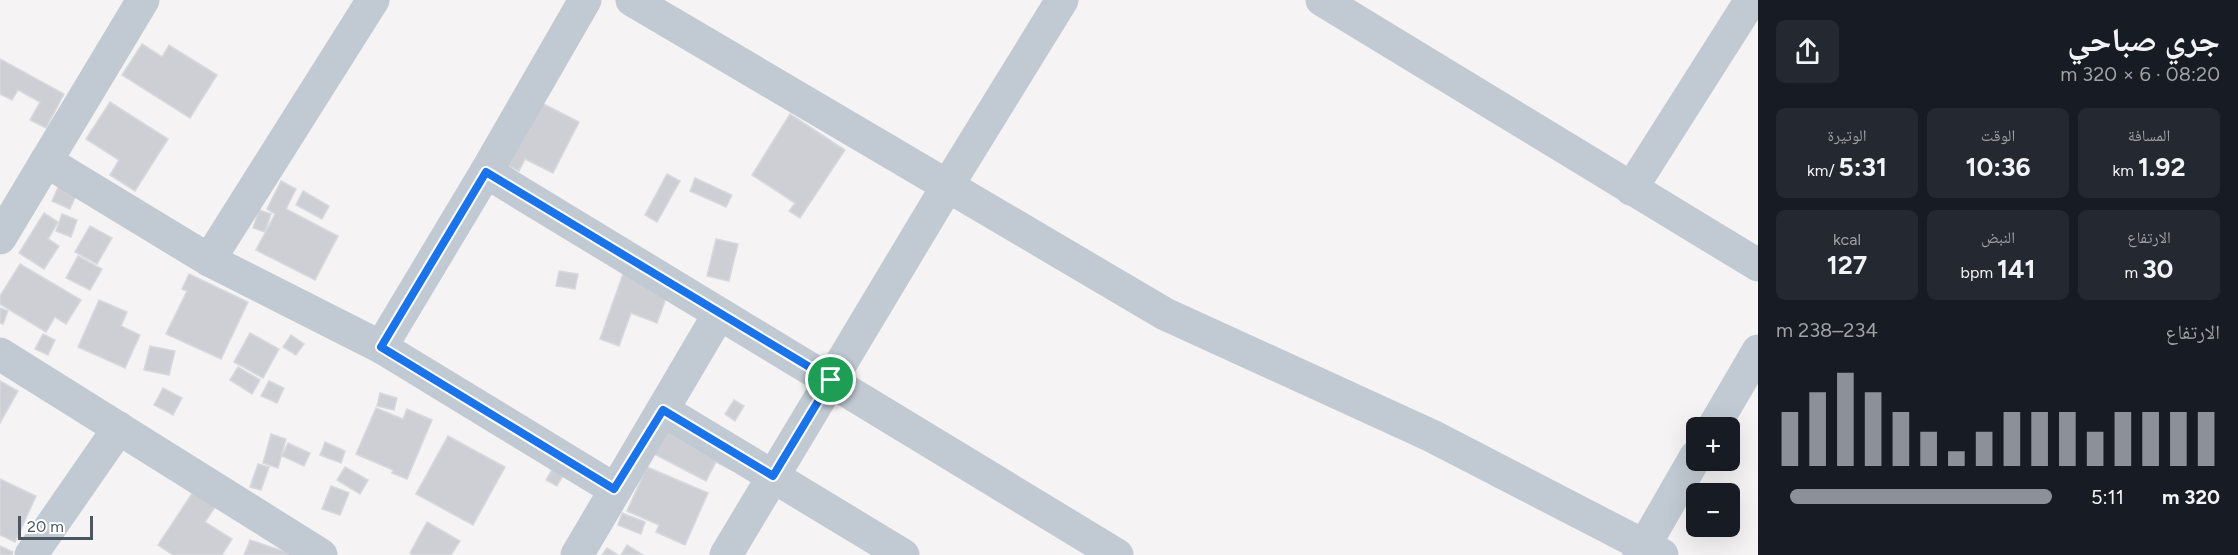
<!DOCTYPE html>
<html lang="ar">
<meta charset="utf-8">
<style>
body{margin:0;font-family:Figtree,"Noto Naskh Arabic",sans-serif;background:#242831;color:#f1f3f6;direction:rtl;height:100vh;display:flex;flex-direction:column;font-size:22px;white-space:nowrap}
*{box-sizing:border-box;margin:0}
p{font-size:20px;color:#9ea1a6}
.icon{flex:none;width:33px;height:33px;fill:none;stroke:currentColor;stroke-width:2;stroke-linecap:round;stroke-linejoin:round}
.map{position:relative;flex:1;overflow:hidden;direction:ltr}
.details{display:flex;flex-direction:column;background:#171b24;width:480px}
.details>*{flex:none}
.controls{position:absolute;left:1686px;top:417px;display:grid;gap:12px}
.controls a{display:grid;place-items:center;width:54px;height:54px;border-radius:9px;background:#171b24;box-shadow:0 6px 24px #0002;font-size:30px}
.scale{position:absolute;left:18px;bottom:15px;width:75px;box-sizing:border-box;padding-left:6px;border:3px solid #4a5661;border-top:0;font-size:16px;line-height:21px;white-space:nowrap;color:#4a5661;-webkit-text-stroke:4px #fff;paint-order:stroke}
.pin{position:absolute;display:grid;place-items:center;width:51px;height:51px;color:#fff;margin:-26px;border:3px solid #fff;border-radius:50%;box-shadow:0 2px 6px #0007}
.round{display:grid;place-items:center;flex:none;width:63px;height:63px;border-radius:9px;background:#242831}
.overview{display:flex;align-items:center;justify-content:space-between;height:102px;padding:0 18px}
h1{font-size:33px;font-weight:700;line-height:45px}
.figures{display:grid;grid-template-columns:repeat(3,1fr);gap:9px;height:102px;padding:6px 18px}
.figures div{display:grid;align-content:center;border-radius:9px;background:#242831;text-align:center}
.figures b{font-size:26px;font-weight:700}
.figures small{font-size:16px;font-weight:400}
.figures p{font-size:16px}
.chart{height:168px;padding:12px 18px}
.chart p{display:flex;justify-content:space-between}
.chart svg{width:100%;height:108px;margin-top:6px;stroke:#8c9099;stroke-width:6}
ul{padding:0 18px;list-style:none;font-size:20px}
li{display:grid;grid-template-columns:96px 72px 1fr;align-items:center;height:45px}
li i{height:15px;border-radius:8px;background:#8c9099}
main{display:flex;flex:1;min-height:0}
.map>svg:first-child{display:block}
.building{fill:#cdcfd5;stroke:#d7d9de;stroke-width:1.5}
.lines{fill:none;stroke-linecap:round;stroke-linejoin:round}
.minor{stroke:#c1cad2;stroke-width:33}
.route-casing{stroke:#fff;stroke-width:12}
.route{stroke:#1a73e8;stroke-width:8}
</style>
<main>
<section class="details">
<div class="overview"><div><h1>جري صباحي</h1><p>08:20 · 6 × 320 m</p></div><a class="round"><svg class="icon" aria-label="share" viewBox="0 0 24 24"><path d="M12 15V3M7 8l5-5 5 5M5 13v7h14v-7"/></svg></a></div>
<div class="figures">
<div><p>المسافة</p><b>1.92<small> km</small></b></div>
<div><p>الوقت</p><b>10:36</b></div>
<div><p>الوتيرة</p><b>5:31<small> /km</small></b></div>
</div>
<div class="figures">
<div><p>الارتفاع</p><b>30<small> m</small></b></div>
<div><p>النبض</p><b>141<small> bpm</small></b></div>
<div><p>kcal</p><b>127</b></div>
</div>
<div class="chart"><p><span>الارتفاع</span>234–238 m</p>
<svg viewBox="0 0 160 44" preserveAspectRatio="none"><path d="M5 44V22M15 44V14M25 44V6M35 44V14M45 44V22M55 44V30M65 44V38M75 44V30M85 44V22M95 44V22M105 44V22M115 44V30M125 44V22M135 44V22M145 44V22M155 44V22"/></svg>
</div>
<ul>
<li><b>320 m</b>5:11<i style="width:95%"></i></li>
</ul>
</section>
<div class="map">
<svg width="1758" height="555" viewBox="0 0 1758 555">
<rect width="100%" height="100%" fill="#f5f3f3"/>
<!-- building -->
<g class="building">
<polygon points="142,44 162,57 169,45 217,75 190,118 122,75"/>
<polygon points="0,59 64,94 46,128 30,120 40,102 18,90 12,100 0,94"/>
<polygon points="522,93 579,122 553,173 525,159 519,171 490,157"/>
<polygon points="110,102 168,139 135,191 110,175 119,160 86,139"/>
<polygon points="790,114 845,150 800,218 789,211 795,203 752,175"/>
<polygon points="667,174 680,181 657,222 645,215"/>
<polygon points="695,178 732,195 726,207 690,191"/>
<polygon points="281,181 296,189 286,209 338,236 315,280 256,250 275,214 267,209"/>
<polygon points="59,185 77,193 70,209 52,201"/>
<polygon points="303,191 329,206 322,219 296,205"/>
<polygon points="259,210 271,214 265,232 253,228"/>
<polygon points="44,213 58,222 48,239 59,246 44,269 19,253"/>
<polygon points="62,214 77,220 71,237 56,231"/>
<polygon points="90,226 112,238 97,264 75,252"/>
<polygon points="716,239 738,244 729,281 707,276"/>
<polygon points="78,256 102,269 90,290 66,278"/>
<polygon points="20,264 81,300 66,324 55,317 46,332 0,304 0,296"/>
<polygon points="559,271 578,274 575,289 556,286"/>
<polygon points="189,274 248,302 221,359 166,334 187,291 182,289"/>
<polygon points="623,274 669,290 657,323 631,313 619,346 600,339"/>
<polygon points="99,300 127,312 121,326 140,335 125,368 78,347"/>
<polygon points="0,308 8,311 3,324 0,323"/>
<polygon points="250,333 279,349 263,378 234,362"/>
<polygon points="43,334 55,340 48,355 35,349"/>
<polygon points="291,335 304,344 296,355 283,347"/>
<polygon points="150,346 175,351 169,375 144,370"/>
<polygon points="238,367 260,380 252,394 230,380"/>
<polygon points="0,381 18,391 0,423"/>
<polygon points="269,381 284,388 277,403 261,396"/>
<polygon points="163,388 182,398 173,415 154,405"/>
<polygon points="380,393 397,398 394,410 377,406"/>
<polygon points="734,400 744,406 735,421 725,414"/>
<polygon points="679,407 742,475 716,462 706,481 652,453"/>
<polygon points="376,408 403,419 407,409 432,420 407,479 392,473 393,470 356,454"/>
<polygon points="271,434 286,439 278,468 263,463"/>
<polygon points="448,436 505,467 473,525 416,494"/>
<polygon points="325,442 345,451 341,463 320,455"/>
<polygon points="288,443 310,453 304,466 282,456"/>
<polygon points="558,459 569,465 557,486 546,480"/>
<polygon points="258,464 269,467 261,490 250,487"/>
<polygon points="345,467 368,480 360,494 337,480"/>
<polygon points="647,467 708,493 685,545 656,532 659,525 627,511"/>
<polygon points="0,479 36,496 15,542 0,535"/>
<polygon points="331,486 349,493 340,515 322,509"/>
<polygon points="195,489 217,504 205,522 232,539 222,555 173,555 158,545"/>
<polygon points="622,513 645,522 641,534 618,525"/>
<polygon points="427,522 460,541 451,555 413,555 410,553"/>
<polygon points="250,540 295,555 244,555"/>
<polygon points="627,545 643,555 621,555"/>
<polygon points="0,546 13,552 12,555 0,555"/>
<polygon points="607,548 618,555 602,555"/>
</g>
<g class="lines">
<!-- minor -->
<g class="minor">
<polyline points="632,0 1165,314 1432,436 1662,555"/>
<polyline points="1322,0 1758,265"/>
<polyline points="46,161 209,260 381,347 614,489"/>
<polyline points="486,172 1117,555"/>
<polyline points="1631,189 1751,0"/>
<polyline points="0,238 143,0"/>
<polyline points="209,260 373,0"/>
<polyline points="381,347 486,172 585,0"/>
<polyline points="0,354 321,555"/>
<polyline points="663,410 903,555"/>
<polyline points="1713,428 1758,351"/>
<polyline points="31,555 119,428"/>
<polyline points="577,555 719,314"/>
<polyline points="726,555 948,185 1062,0"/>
<polyline points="1639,555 1696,456"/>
</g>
</g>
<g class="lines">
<defs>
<polygon id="route" points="486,172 831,380 773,476 663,410 614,489 381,347"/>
</defs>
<!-- route casing -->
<use href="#route" class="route-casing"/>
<!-- route -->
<use href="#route" class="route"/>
</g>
</svg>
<div class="controls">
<a>+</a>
<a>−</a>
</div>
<div class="scale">20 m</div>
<div class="pin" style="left:831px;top:380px;background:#1e9e55"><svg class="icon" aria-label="arrive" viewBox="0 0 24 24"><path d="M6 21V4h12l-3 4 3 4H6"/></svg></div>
</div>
</main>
